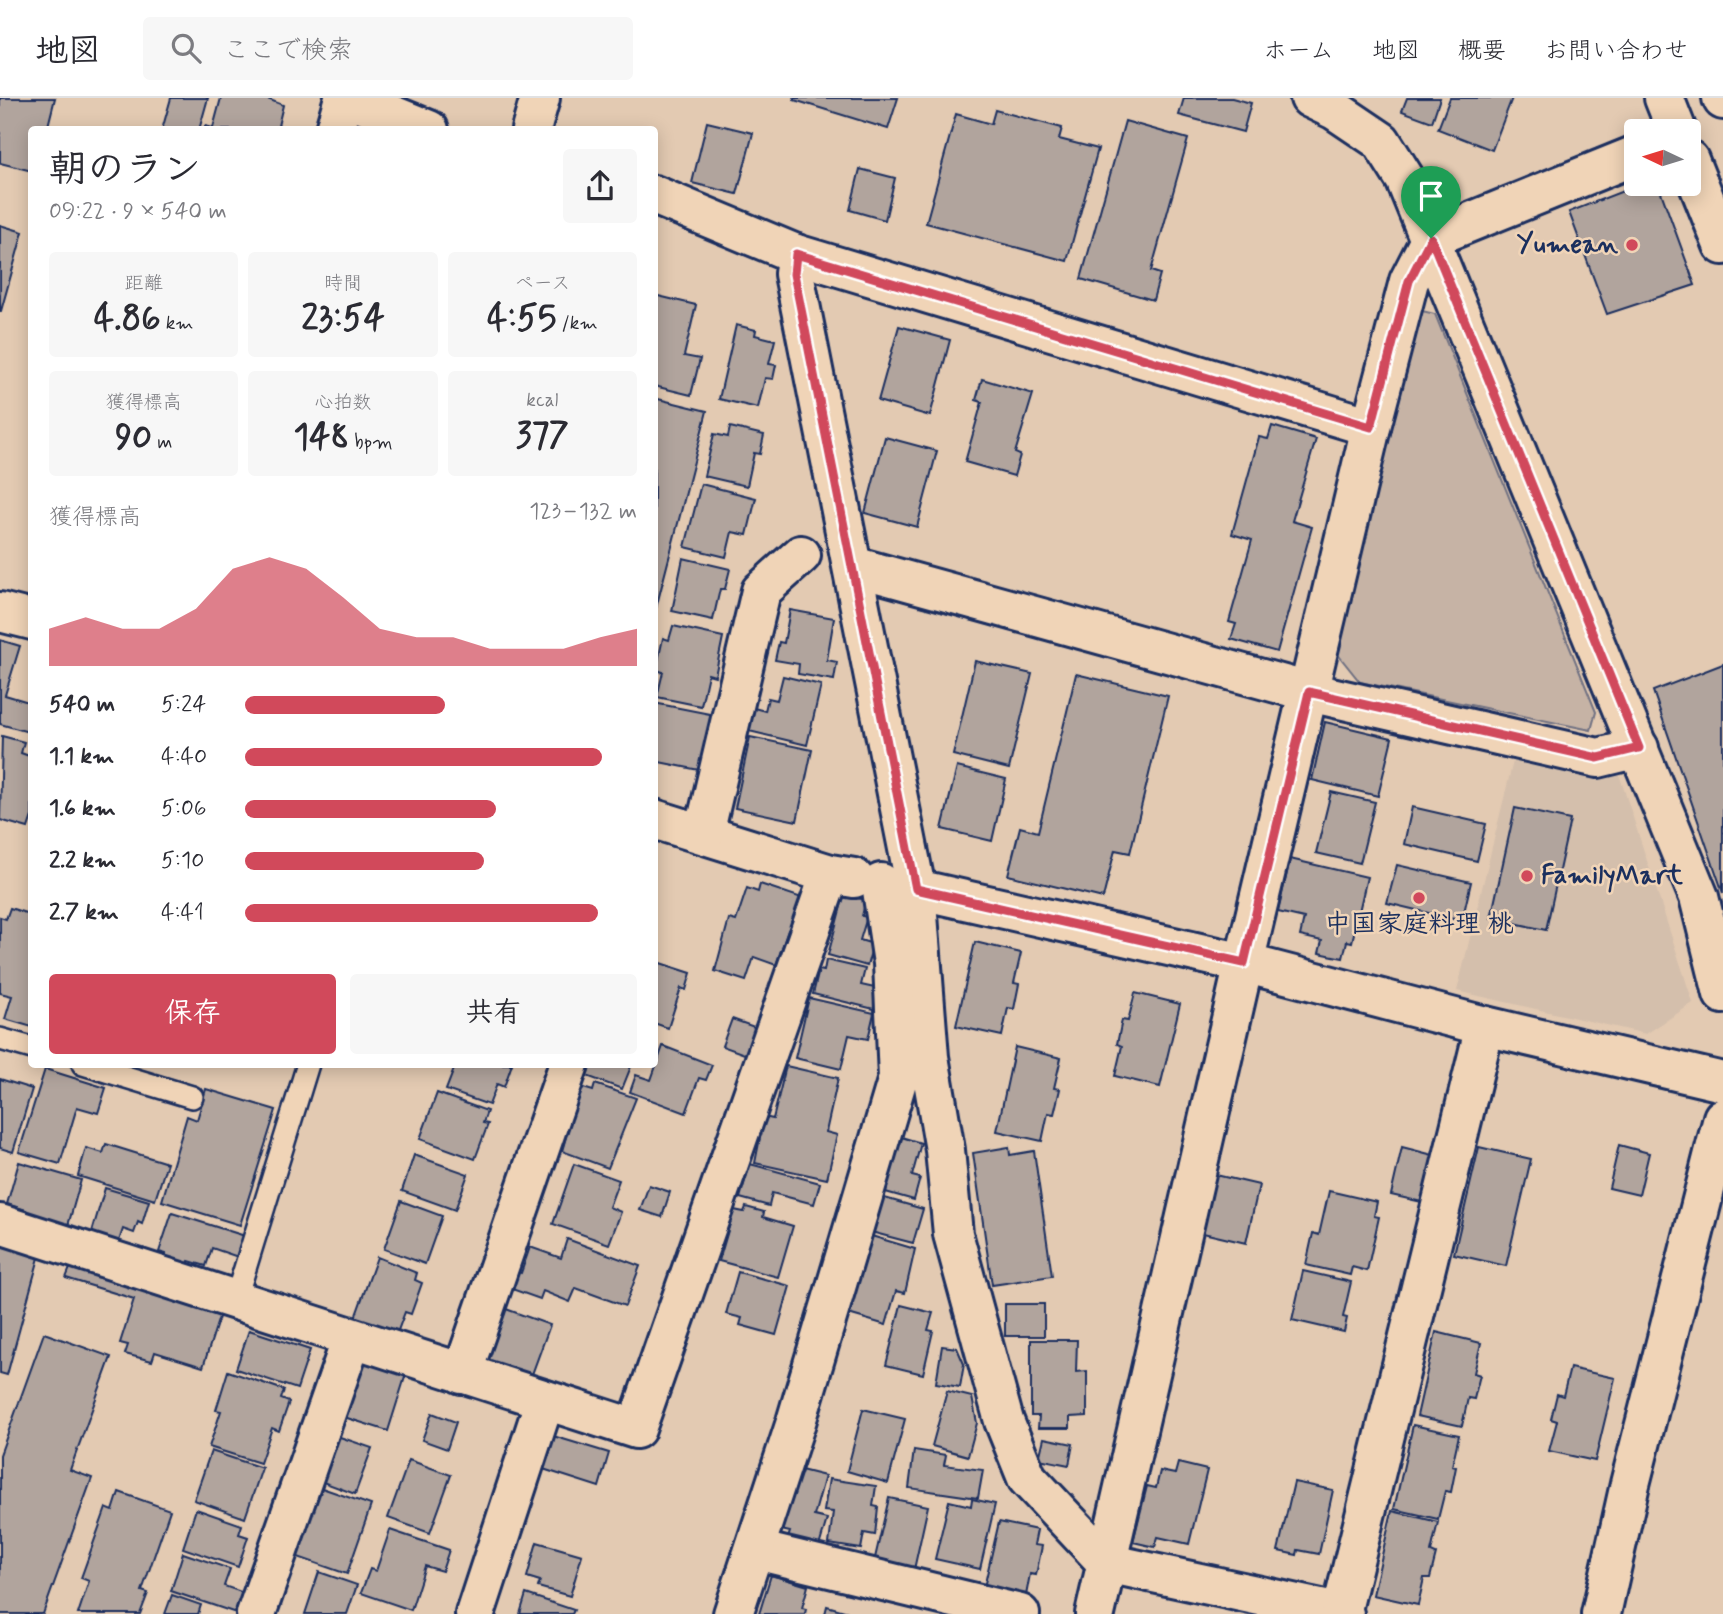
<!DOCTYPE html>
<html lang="ja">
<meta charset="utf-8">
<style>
body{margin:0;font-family:Mynerve,"Klee One",sans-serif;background:#f7f7f7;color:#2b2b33;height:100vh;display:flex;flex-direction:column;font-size:26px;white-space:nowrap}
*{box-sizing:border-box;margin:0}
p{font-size:23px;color:#7c7c81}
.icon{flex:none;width:38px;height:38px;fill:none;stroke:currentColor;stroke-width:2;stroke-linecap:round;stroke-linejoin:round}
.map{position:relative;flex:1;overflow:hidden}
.details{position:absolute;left:28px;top:28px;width:630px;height:942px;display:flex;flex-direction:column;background:#fff;border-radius:7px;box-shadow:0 4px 18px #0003}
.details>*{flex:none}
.needle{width:46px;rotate:274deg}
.tools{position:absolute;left:1624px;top:21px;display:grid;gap:14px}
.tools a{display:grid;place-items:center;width:77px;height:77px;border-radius:7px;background:#fff;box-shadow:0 4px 18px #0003;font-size:35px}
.pin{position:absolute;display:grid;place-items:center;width:60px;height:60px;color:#fff;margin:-72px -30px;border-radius:50% 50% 50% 0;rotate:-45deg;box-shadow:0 0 7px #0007}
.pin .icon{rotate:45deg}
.round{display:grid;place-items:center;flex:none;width:74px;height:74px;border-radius:7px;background:#f7f7f7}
.summary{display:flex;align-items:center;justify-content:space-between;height:119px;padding:0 21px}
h1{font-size:38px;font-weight:800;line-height:52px}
.metrics{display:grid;grid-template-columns:repeat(3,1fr);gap:10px;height:119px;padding:7px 21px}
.metrics div{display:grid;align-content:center;border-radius:7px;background:#f7f7f7;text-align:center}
.metrics b{font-size:35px;font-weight:800}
.metrics small{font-size:19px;font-weight:400}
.metrics p{font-size:19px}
.chart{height:196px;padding:14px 21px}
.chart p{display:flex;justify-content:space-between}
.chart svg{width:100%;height:126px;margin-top:7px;fill:#d1495b;opacity:.7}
.button{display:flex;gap:14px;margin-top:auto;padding:14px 21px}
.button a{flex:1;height:80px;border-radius:7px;background:#d1495b;color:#fff;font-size:28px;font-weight:800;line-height:80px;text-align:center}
.button a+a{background:#f7f7f7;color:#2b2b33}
ul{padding:0 21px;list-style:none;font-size:23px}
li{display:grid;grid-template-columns:112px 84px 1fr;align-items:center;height:52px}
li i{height:18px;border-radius:9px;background:#d1495b}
header{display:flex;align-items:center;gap:42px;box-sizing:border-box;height:98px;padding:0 35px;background:#fff;border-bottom:2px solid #e1e1e2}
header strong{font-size:33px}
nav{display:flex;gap:38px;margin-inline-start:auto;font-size:24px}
.search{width:490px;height:63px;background:#f7f7f7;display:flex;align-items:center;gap:18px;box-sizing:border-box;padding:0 24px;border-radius:7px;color:#7c7c81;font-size:26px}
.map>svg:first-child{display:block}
.built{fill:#d4bfac}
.green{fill:#c6b3a5;stroke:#707182;stroke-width:2}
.building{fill:#b1a49d;stroke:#1b2f5e;stroke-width:2}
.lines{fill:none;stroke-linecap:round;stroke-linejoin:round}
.service-casing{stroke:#1b2f5e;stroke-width:26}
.minor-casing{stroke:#1b2f5e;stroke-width:44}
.tertiary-casing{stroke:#1b2f5e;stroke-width:44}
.trunk-casing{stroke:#1b2f5e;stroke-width:44}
.service{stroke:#f0d4b7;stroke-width:21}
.minor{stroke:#f0d4b7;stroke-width:38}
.tertiary{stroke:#f0d4b7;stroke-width:38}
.trunk{stroke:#f0d4b7;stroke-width:38}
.route-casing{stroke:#fff;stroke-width:14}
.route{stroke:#d1495b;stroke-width:9}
.poi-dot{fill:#d1495b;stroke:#f0d4b7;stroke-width:2.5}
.labels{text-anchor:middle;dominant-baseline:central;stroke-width:5;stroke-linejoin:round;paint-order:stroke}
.poi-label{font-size:26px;font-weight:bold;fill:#1b2f5e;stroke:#f0d4b7;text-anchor:end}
</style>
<header>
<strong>地図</strong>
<div class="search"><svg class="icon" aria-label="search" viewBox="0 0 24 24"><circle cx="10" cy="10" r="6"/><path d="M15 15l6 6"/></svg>ここで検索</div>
<nav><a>ホーム</a><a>地図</a><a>概要</a><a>お問い合わせ</a></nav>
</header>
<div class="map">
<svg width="1723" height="1516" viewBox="0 0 1723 1516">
<rect width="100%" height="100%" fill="#e3cab2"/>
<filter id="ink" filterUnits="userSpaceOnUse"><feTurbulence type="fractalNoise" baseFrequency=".0143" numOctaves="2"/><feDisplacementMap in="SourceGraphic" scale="14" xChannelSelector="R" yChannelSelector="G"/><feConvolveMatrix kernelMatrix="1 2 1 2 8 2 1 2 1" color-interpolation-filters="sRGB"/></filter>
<g filter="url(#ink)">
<!-- built -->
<polygon class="built" points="1516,651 1618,673 1693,905 1646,936 1457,893"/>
<!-- green -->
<polygon class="green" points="1418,212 1435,216 1596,614 1591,632 1360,584 1336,554"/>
<!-- building -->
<g class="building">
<polygon points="0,0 55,0 47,32 32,32 32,73 0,65"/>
<polygon points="171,0 208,0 199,32 162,32"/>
<polygon points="221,0 265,0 283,7 277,32 204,32 205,28 213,30"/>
<polygon points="794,0 898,0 888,31 794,2"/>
<polygon points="1184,0 1232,0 1251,5 1243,34 1179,17"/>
<polygon points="1407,0 1440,0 1432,24 1402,13"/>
<polygon points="1450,0 1512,0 1492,52 1438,31"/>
<polygon points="995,12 1062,30 1059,41 1098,51 1067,163 926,125 956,16 991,26"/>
<polygon points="1125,23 1188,41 1151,173 1160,176 1153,202 1081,181"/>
<polygon points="707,24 753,35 737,96 692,85"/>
<polygon points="860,71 895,80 885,122 850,112"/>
<polygon points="1641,86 1658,86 1695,187 1607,216 1569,114"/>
<polygon points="0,127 23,134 1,213 0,213"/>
<polygon points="654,197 696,207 684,258 700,261 691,297 654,288"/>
<polygon points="736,227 756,232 755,237 775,242 769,266 776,267 773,281 765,280 758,310 719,301"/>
<polygon points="899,228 950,242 930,318 878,303"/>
<polygon points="982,281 1033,296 1015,355 1020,357 1014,378 965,364 982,304 976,302"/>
<polygon points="654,300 707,313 654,518"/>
<polygon points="1272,328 1316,341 1292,423 1312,429 1277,554 1231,541 1236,526 1229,524 1252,442 1232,436 1259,339 1268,341"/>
<polygon points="730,329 764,337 760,356 754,355 747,388 704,378 714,336 728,339"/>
<polygon points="885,339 937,353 917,429 865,415"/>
<polygon points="701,386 756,400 747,437 732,434 726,459 685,449"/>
<polygon points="683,460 730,471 725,491 720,491 713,522 672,513"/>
<polygon points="790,512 834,520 827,562 837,564 834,582 798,576 799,566 775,562 779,544 784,545"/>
<polygon points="673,528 723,539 715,578 708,576 701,608 657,599 663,574 656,572 663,540 669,542"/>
<polygon points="0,542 20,548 5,597 32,605 32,635 0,626"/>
<polygon points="975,563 1032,576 1009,671 953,657"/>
<polygon points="1723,566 1723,795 1653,593"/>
<polygon points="1076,576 1168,598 1130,755 1115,752 1103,800 1008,777 1020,729 1038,734"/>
<polygon points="783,578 821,587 807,647 749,633 754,610 765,613 768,600 777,602"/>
<polygon points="654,605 715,617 704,673 654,663"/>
<polygon points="1325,624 1392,640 1378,698 1312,682"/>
<polygon points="2,638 24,644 21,655 32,659 32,718 28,730 0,722"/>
<polygon points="750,639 812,652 797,723 735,710"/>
<polygon points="957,669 1006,681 992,743 942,731"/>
<polygon points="1331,694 1375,704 1360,765 1316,755"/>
<polygon points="1412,709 1486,726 1477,763 1404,746"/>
<polygon points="1515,710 1570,722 1546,832 1491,820"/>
<polygon points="1290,761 1367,779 1352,844 1347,843 1343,860 1319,855 1322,843 1300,838 1304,820 1278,814"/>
<polygon points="1397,767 1471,784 1462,823 1387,805"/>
<polygon points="760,786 805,801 793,834 788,832 776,867 754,859 746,883 715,873 729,821 736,823 747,790 758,794"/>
<polygon points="844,797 866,802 862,818 867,819 860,842 873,846 867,868 828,857"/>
<polygon points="10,810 32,817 32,929 5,921 12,898 0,895 0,819 6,821"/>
<polygon points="975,844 1021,855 1014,885 1019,886 1014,911 1008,910 1002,938 956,928"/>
<polygon points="826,862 865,871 861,887 879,891 874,911 813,896 819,872 824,873"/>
<polygon points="654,863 691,875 686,892 681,890 668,930 654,925"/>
<polygon points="1135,895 1180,906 1160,989 1115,978 1122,948 1117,946 1122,922 1128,923"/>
<polygon points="809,900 874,915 868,941 849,937 841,971 795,960"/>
<polygon points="732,921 760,931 750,958 722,948"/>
<polygon points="663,948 712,967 706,982 699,980 686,1015 630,994 636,977 651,982"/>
<polygon points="1015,949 1061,960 1054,990 1060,991 1054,1016 1048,1015 1042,1043 997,1033"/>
<polygon points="456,966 512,966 504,989 497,986 489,1007 446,992"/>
<polygon points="588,966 632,966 622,991 584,977"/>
<polygon points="786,968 838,980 826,1034 837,1037 827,1081 755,1065 764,1019 773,1021"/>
<polygon points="45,971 106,990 98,1015 77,1009 60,1066 19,1054"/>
<polygon points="0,981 32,991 13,1054 0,1050"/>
<polygon points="595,986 636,1000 608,1070 562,1053 580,989 593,993"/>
<polygon points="206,991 276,1012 240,1127 162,1103 187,1018 197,1022"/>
<polygon points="437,995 487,1013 483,1025 488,1026 475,1061 420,1041"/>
<polygon points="898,1038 921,1045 912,1078 920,1080 914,1102 882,1093"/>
<polygon points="106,1046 167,1065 155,1102 78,1078 86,1050 103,1055"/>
<polygon points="1619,1047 1649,1055 1639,1097 1609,1090"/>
<polygon points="1009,1049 1010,1057 1034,1053 1052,1178 992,1187 973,1055"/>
<polygon points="1402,1049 1433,1057 1422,1104 1391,1097"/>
<polygon points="1479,1049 1531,1061 1506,1168 1454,1156"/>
<polygon points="414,1057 468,1076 455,1112 402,1093"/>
<polygon points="19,1064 81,1082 67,1131 24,1119 26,1112 7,1106"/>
<polygon points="574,1066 619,1082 609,1109 621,1114 609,1146 553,1126"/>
<polygon points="750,1066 820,1085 814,1106 772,1095 769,1108 740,1100"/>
<polygon points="1216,1077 1259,1087 1246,1145 1203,1135"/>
<polygon points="649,1087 670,1094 662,1119 640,1112"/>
<polygon points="105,1090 149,1103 142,1126 138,1124 134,1135 123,1131 117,1149 90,1141"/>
<polygon points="1329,1093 1377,1104 1374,1118 1379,1119 1367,1173 1352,1169 1350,1177 1306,1167 1313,1135 1319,1137"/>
<polygon points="881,1099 923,1111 913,1145 871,1134"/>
<polygon points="401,1103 442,1118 425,1166 384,1151"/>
<polygon points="746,1109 764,1114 763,1119 793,1128 778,1179 719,1163 734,1112 744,1114"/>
<polygon points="172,1115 245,1138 238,1159 212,1150 206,1168 189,1163 186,1171 164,1164 166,1156 159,1154"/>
<polygon points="868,1137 915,1151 905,1195 896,1193 886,1227 845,1215"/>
<polygon points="567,1141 640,1168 625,1208 576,1190 570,1204 543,1193 540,1201 509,1190 516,1173 521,1175 530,1149 561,1160"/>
<polygon points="0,1144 40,1156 7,1277 0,1275"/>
<polygon points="377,1159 417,1175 415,1182 422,1185 411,1216 405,1214 397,1235 355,1220"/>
<polygon points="70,1170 220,1216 203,1269 155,1254 152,1263 125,1256 128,1247 120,1245 134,1201 66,1180"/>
<polygon points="1303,1173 1351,1184 1343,1219 1347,1220 1344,1234 1292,1222"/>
<polygon points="738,1174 790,1188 776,1237 740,1227 742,1220 726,1216"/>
<rect x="1005" y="1206" width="39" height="32"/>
<polygon points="901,1207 933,1215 928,1232 933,1233 923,1276 886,1267"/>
<polygon points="506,1211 550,1227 531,1279 488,1263"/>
<polygon points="249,1232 310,1252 297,1291 236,1271"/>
<polygon points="1436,1234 1481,1245 1474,1275 1480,1277 1474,1301 1468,1300 1462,1328 1417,1318"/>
<polygon points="44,1235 111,1259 70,1372 92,1380 43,1516 0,1516 0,1357"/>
<polygon points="1031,1242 1077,1242 1076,1274 1087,1273 1087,1318 1070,1319 1070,1330 1038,1330 1039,1318 1031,1318"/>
<polygon points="942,1248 957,1250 964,1266 960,1289 936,1285"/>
<polygon points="363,1262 406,1276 388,1333 344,1319"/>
<polygon points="1570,1270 1615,1280 1595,1363 1549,1353 1557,1323 1551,1321 1557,1296 1563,1298"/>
<polygon points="228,1273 284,1292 281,1301 289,1304 279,1333 272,1330 260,1365 209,1349 221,1313 216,1312"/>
<polygon points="947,1293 972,1299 977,1325 968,1358 932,1348"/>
<polygon points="863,1311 905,1321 888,1385 847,1373"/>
<polygon points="432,1315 456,1324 447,1351 422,1342"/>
<polygon points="1413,1327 1459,1337 1452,1368 1456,1369 1451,1394 1445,1393 1438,1421 1394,1411"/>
<polygon points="337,1338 372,1350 355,1396 320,1383"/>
<polygon points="553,1338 609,1355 599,1389 543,1371"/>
<polygon points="1044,1340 1073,1346 1069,1367 1039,1361"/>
<polygon points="914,1352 946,1357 944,1367 983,1372 978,1400 909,1390"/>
<polygon points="211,1353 262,1370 245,1420 194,1402"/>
<polygon points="409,1362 451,1377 430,1435 388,1420"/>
<polygon points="1178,1365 1207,1372 1189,1446 1158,1439 1155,1449 1133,1444 1147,1388 1156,1390 1160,1373 1175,1376"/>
<polygon points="797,1371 825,1378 814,1418 827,1421 818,1452 787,1443 790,1434 781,1432"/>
<polygon points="829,1381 876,1388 873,1408 878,1409 875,1437 864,1435 861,1451 829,1446 833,1414 824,1413"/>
<polygon points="1294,1384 1333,1392 1319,1456 1298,1452 1297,1457 1278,1453"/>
<polygon points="319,1389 371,1407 347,1476 295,1458"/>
<polygon points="119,1394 170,1412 142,1493 148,1495 140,1516 78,1516 89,1483 81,1480 106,1410 113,1413"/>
<polygon points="889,1400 928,1408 913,1476 891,1471 893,1464 875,1460"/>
<polygon points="972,1401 995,1406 980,1471 935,1461 949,1403 971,1408"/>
<polygon points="196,1411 242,1427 239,1436 248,1439 238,1469 183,1450"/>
<polygon points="1392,1413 1438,1424 1431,1454 1436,1456 1430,1480 1424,1480 1418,1507 1373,1497"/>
<polygon points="999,1424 1037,1432 1034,1447 1042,1448 1036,1477 1030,1476 1025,1503 983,1494"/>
<polygon points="390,1432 449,1452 442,1473 425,1468 411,1512 361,1495 370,1471 376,1473"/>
<polygon points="537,1444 582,1457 570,1498 538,1489 540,1483 527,1479"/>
<polygon points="183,1455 230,1471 224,1488 247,1496 239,1516 171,1493"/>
<polygon points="319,1474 357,1487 347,1516 305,1516"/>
<polygon points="771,1477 808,1488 802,1510 806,1511 805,1516 759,1516"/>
<polygon points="526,1496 574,1512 572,1516 520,1516"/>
<polygon points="172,1497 201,1507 198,1516 165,1516"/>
<polygon points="827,1508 855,1516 825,1516"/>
</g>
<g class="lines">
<defs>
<g id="service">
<polyline points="0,941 32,950"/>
<polyline points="83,966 192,999"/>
<polyline points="235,1203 308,966"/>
</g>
<g id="minor">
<polyline points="350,0 429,32"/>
<polyline points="335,32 344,0"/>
<polyline points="531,32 540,0"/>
<polyline points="654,97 796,156 1371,329"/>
<polyline points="796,156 794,176 916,791 929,959 945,1052 953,1136 1004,1323 1027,1380 1107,1465 1344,1516"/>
<polyline points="853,468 1309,594 1598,660 1639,650"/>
<polyline points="0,514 32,522"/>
<polyline points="654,721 830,776 854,780"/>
<polyline points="704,736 761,493 801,457"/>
<polyline points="0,1126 636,1331 830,776"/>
<polyline points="462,1276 569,966"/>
<polyline points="756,1452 1020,1516"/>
<polyline points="256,1516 352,1240"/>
<polyline points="475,1516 545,1302"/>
<polyline points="733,1516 796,1324 898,980 893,865 881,785"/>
<polyline points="1095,1516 1244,865 1371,329 1409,183 1431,140 1636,57"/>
<polyline points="1341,1516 1485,928"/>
</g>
<g id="tertiary">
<polyline points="1310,0 1335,12 1381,43 1405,81 1699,799 1723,896"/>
<polyline points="916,791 1244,865 1485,928 1723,984"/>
<polyline points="1601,1516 1630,1386 1723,1020"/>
</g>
<g id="trunk">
<polyline points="1664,0 1677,33"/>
<polyline points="1722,0 1723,2"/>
<polyline points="1689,62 1723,147"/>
</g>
</defs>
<!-- service casing -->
<use href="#service" class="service-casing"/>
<!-- minor casing -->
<use href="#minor" class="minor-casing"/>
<!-- tertiary casing -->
<use href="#tertiary" class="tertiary-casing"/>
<!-- trunk casing -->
<use href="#trunk" class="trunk-casing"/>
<!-- service -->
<use href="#service" class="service"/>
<!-- minor -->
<use href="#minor" class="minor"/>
<!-- tertiary -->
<use href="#tertiary" class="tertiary"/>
<!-- trunk -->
<use href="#trunk" class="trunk"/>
</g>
</g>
<g class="lines" filter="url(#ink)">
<defs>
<polygon id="route" points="1431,140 1639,650 1598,660 1309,594 1244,865 916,791 794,176 796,156 1371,329 1409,183"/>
</defs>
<!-- route casing -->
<use href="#route" class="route-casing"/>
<!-- route -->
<use href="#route" class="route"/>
</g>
<!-- markers -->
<g class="poi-dot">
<circle cx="1632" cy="147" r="7"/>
<circle cx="1527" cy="778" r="7"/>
<circle cx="1419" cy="800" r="7"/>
</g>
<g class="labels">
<!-- poi labels -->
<g class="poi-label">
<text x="1618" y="147">Yumean</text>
<text x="1541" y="778" text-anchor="start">FamilyMart</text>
<text x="1419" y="827" text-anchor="middle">中国家庭料理 桃</text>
</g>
</g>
</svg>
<div class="tools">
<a><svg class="needle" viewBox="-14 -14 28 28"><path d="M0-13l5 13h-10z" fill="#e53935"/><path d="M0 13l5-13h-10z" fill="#7c7c81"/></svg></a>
</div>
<div class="pin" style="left:1431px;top:140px;background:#1e9e55"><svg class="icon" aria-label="arrive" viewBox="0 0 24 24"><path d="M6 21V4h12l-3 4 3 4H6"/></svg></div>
<section class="details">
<div class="summary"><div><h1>朝のラン</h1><p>09:22 · 9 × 540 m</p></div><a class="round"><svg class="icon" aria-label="share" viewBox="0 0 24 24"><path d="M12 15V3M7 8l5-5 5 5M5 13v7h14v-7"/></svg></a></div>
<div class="metrics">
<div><p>距離</p><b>4.86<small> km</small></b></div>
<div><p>時間</p><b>23:54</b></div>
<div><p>ペース</p><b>4:55<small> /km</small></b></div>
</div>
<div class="metrics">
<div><p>獲得標高</p><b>90<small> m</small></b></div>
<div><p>心拍数</p><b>148<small> bpm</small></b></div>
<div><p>kcal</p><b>377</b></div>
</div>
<div class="chart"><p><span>獲得標高</span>123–132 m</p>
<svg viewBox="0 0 160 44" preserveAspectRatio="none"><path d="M0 44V31L10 27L20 31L30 31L40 24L50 10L60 6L70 10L80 20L90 31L100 34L110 34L120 38L130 38L140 38L150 34L160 31V44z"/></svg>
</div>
<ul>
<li><b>540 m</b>5:24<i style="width:51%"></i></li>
<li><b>1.1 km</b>4:40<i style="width:91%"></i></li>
<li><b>1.6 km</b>5:06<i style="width:64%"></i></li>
<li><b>2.2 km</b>5:10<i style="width:61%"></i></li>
<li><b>2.7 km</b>4:41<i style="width:90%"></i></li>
</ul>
<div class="button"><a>保存</a><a>共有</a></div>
</section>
</div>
